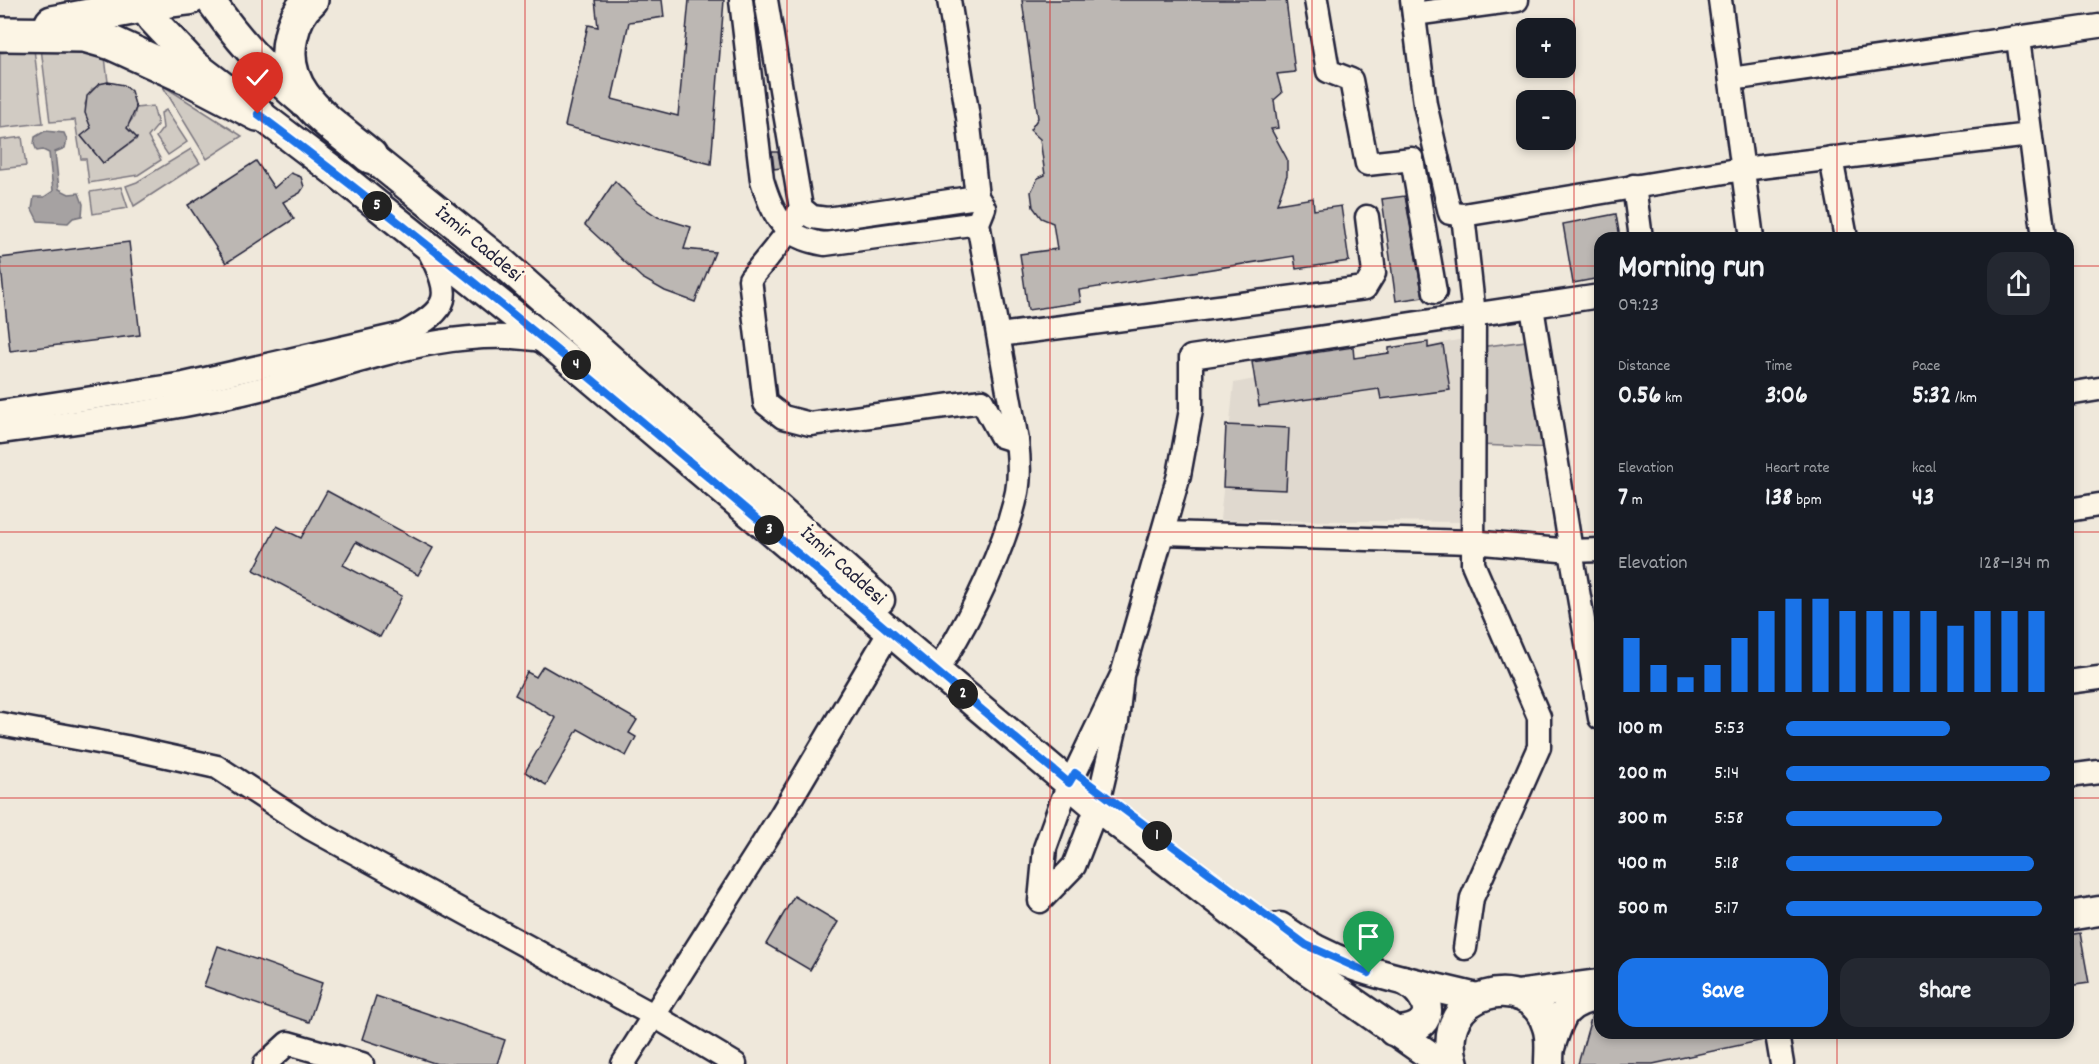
<!DOCTYPE html>
<meta charset="utf-8">
<style>
body{margin:0;font-family:Dekko,sans-serif;background:#242831;color:#f1f3f6;height:100vh;display:flex;flex-direction:column;font-size:22px;white-space:nowrap}
*{box-sizing:border-box;margin:0}
p{font-size:20px;color:#9ea1a6}
.icon{flex:none;width:33px;height:33px;fill:none;stroke:currentColor;stroke-width:2;stroke-linecap:round;stroke-linejoin:round}
.map{position:relative;flex:1;overflow:hidden}
.drawer{position:absolute;left:1594px;top:232px;width:480px;height:807px;display:flex;flex-direction:column;background:#171b24;border-radius:18px;box-shadow:0 3px 9px #0003}
.drawer>*{flex:none}
.fabs{position:absolute;left:1516px;top:18px;display:grid;gap:12px}
.fabs a{display:grid;place-items:center;width:60px;height:60px;border-radius:12px;background:#171b24;box-shadow:0 3px 9px #0003;font-size:30px}
.pin{position:absolute;display:grid;place-items:center;width:51px;height:51px;color:#fff;margin:-62px -26px;border-radius:50% 50% 50% 0;rotate:-45deg;box-shadow:0 0 6px #0007}
.pin .icon{rotate:45deg}
.km{position:absolute;width:30px;height:30px;margin:-15px;border-radius:50%;background:#222;color:#fff;font-size:16px;line-height:30px;text-align:center}
.round{display:grid;place-items:center;flex:none;width:63px;height:63px;border-radius:18px;background:#242831}
.overview{display:flex;align-items:center;justify-content:space-between;height:102px;padding:0 24px}
h1{font-size:33px;font-weight:800;line-height:45px}
.figures{display:grid;grid-template-columns:repeat(3,1fr);gap:9px;height:102px;padding:6px 24px}
.figures div{display:grid;align-content:center}
.figures b{font-size:26px;font-weight:800}
.figures small{font-size:16px;font-weight:400}
.figures p{font-size:16px}
.chart{height:168px;padding:12px 24px}
.chart p{display:flex;justify-content:space-between}
.chart svg{width:100%;height:108px;margin-top:6px;stroke:#1a73e8;stroke-width:6}
.cta{display:flex;gap:12px;margin-top:auto;padding:12px 24px}
.cta a{flex:1;height:69px;border-radius:18px;background:#1a73e8;color:#fff;font-size:24px;font-weight:800;line-height:69px;text-align:center}
.cta a+a{background:#242831;color:#f1f3f6}
ul{padding:0 24px;list-style:none;font-size:20px}
li{display:grid;grid-template-columns:96px 72px 1fr;align-items:center;height:45px}
li i{height:15px;border-radius:8px;background:#1a73e8}
.map>svg:first-child{display:block}
.built{fill:#e0d9cf}
.green{fill:#d1cbc3;stroke:#7a767f;stroke-width:1.5}
.water{fill:#a6a2a2;stroke:#716f79;stroke-width:1.5}
.building{fill:#bcb7b3;stroke:#22223b;stroke-width:1.5}
.lines{fill:none;stroke-linecap:round;stroke-linejoin:round}
.minor-casing{stroke:#22223b;stroke-width:27}
.major-casing{stroke:#22223b;stroke-width:33}
.highway-casing{stroke:#22223b;stroke-width:38}
.minor{stroke:#fcf5e5;stroke-width:22}
.major{stroke:#fcf5e5;stroke-width:28}
.highway{stroke:#fcf5e5;stroke-width:33}
.route-casing{stroke:#fff;stroke-width:12}
.route{stroke:#1a73e8;stroke-width:8}
.grid{fill:none;stroke:#d62828;stroke-width:1.5;stroke-opacity:0.55}
.labels{text-anchor:middle;dominant-baseline:central;stroke-width:6;stroke-linejoin:round;paint-order:stroke}
.street-label{font-size:21px;fill:#22223b;stroke:#fcf5e5}
</style>
<div class="map">
<svg width="2099" height="1064" viewBox="0 0 2099 1064">
<rect width="100%" height="100%" fill="#efe8db"/>
<filter id="ink" filterUnits="userSpaceOnUse"><feTurbulence type="fractalNoise" baseFrequency=".0167" numOctaves="2"/><feDisplacementMap in="SourceGraphic" scale="12" xChannelSelector="R" yChannelSelector="G"/><feConvolveMatrix kernelMatrix="1 2 1 2 8 2 1 2 1" color-interpolation-filters="sRGB"/></filter>
<g filter="url(#ink)">
<!-- built -->
<polygon class="built" points="1463,339 1474,522 1220,520 1234,383"/>
<!-- green -->
<g class="green">
<polygon points="41,48 83,48 105,57 108,82 92,89 85,104 103,163 137,139 126,127 134,117 136,108 153,106 158,125 148,137 161,160 138,175 89,183 86,159 81,159 75,120 50,122"/>
<polygon points="34,49 43,123 0,128 0,53"/>
<polygon points="162,85 242,136 207,159"/>
<polygon points="166,110 187,142 168,155 156,137 163,128 161,113"/>
<polygon points="22,137 26,166 0,169 0,140"/>
<polygon points="191,149 200,163 134,206 126,186 137,182"/>
<polygon points="121,187 128,208 93,214 90,192"/>
<polygon points="1534,340 1551,448 1479,445 1472,348"/>
</g>
<!-- water -->
<polygon class="water" points="45,131 64,133 67,140 65,148 55,152 59,189 69,194 79,193 83,204 82,216 73,218 68,223 38,221 32,209 34,197 44,197 53,191 49,153 43,150 37,151 34,144 35,137"/>
<!-- building -->
<g class="building">
<polygon points="595,0 662,0 664,17 629,22 612,99 678,116 689,0 724,0 711,164 565,126 588,25 598,27"/>
<polygon points="1022,0 1286,0 1295,72 1277,74 1282,93 1274,100 1278,128 1271,129 1287,159 1287,175 1277,204 1313,198 1314,210 1341,206 1349,261 1296,269 1294,256 1079,290 1081,302 1028,310 1020,254 1057,249 1053,223 1041,218 1033,207 1031,192 1038,178 1045,175 1040,139 1030,130 1038,118"/>
<polygon points="108,82 124,85 131,91 136,108 127,128 137,138 103,163 81,136 91,128 85,113 87,96 99,84"/>
<polygon points="772,152 778,152 781,168 774,169"/>
<polygon points="256,161 274,188 291,173 301,177 304,187 300,193 283,202 294,219 226,263 188,205"/>
<polygon points="615,181 637,203 658,217 691,227 684,249 715,252 695,302 665,291 642,278 585,225"/>
<polygon points="1405,196 1423,297 1396,301 1382,199"/>
<polygon points="1616,214 1620,238 1600,238 1600,278 1573,283 1563,224"/>
<polygon points="129,242 140,335 10,351 0,258"/>
<polygon points="1428,342 1428,348 1443,345 1450,390 1381,399 1379,389 1259,406 1252,362 1353,347 1354,358 1389,353 1389,348"/>
<polygon points="1226,425 1289,428 1286,490 1223,487"/>
<polygon points="327,491 433,548 418,575 356,542 343,565 402,596 380,637 254,570 277,526 301,538"/>
<polygon points="543,666 637,720 629,733 636,737 626,756 578,729 546,785 525,772 556,718 515,695 527,672 536,677"/>
<polygon points="794,896 838,922 810,970 766,944"/>
<polygon points="2080,933 2089,983 2068,986 2068,935"/>
<polygon points="218,946 322,983 309,1022 204,986"/>
<polygon points="376,996 505,1040 497,1064 437,1064 362,1039"/>
<polygon points="1600,1013 1600,1034 1764,1034 1764,1040 1653,1064 1578,1064 1592,1015"/>
</g>
<g class="lines">
<defs>
<g id="minor">
<path d="M741,0L762,180C773,217 784,238 825,244L978,223"/>
<polyline points="766,0 801,208 812,217 827,219 977,197"/>
<polyline points="1316,0 1328,71 1351,80 1367,164 1412,159 1435,292"/>
<polyline points="1412,0 1425,104 1450,213 1463,215 1474,315 1473,564 1539,717 1539,747 1472,898 1465,948"/>
<polyline points="1720,0 1752,238"/>
<polyline points="1414,14 1517,0"/>
<polyline points="2018,39 2044,238"/>
<polyline points="1731,79 2099,26"/>
<polyline points="1831,158 1846,238"/>
<polyline points="1634,186 1641,238"/>
<polyline points="801,208 789,231 750,279 765,403 783,417 810,424 982,401 1001,436 1017,441 978,223 984,208 977,197 968,117 949,0"/>
<polyline points="1463,215 1743,169 2030,135"/>
<polyline points="1532,307 1571,551 1600,550"/>
<polyline points="999,335 1365,288 1374,273 1367,217"/>
<polyline points="2068,394 2099,389"/>
<path d="M0,412L184,384L403,334C451,308 453,297 428,249"/>
<path d="M0,432C81,422 163,411 243,393C342,371 443,322 546,341"/>
<polyline points="2068,510 2099,505"/>
<polyline points="1163,533 1472,542 1571,551 1600,718"/>
<path d="M945,658C973,613 1006,545 1017,492C1020,476 1019,458 1017,441"/>
<polyline points="1122,675 1063,798 1045,848 1040,901 1074,866 1097,807 1117,721 1122,675 1179,475 1191,410 1191,357 1600,296"/>
<polyline points="2068,682 2099,678"/>
<polyline points="0,724 126,747 217,767 310,828 653,1015 735,1064"/>
<polyline points="2068,776 2099,772"/>
<polyline points="1777,1034 1782,1064"/>
<polyline points="265,1064 288,1043 362,1064"/>
<polyline points="623,1064 780,817 889,633"/>
</g>
<g id="major">
<polyline points="139,0 152,19 195,65 342,177 548,342 1097,807 1306,969 1442,1064"/>
<path d="M210,0C236,37 268,73 303,102"/>
<polyline points="142,6 191,0"/>
<polyline points="353,142 504,264 880,600"/>
<polyline points="2068,916 2099,911"/>
<path d="M1280,927C1343,973 1403,979 1477,998"/>
<polyline points="1517,995 1598,984"/>
<path d="M1393,1031C1436,1032 1437,998 1403,980"/>
<path d="M1550,1048C1560,1015 1564,1002 1600,996"/>
<path d="M1454,1064C1431,989 1531,968 1547,1027C1551,1038 1549,1052 1549,1064"/>
</g>
<g id="highway">
<path d="M311,0C300,9 294,22 291,36C277,94 332,123 370,156"/>
<polyline points="52,23 142,6"/>
<polyline points="0,34 84,35 112,43 189,78 258,114"/>
</g>
</defs>
<!-- minor casing -->
<use href="#minor" class="minor-casing"/>
<!-- major casing -->
<use href="#major" class="major-casing"/>
<!-- highway casing -->
<use href="#highway" class="highway-casing"/>
<!-- minor -->
<use href="#minor" class="minor"/>
<!-- major -->
<use href="#major" class="major"/>
<!-- highway -->
<use href="#highway" class="highway"/>
</g>
</g>
<g class="lines" filter="url(#ink)">
<defs>
<path id="route" d="M258,114C539,324 800,559 1069,783L1075,773L1306,945L1369,973"/>
</defs>
<!-- route casing -->
<use href="#route" class="route-casing"/>
<!-- route -->
<use href="#route" class="route"/>
</g>
<!-- grid -->
<path class="grid" d="M262,0V1064M525,0V1064M787,0V1064M1050,0V1064M1312,0V1064M1574,0V1064M1837,0V238M0,266H1600M2068,266H2099M0,532H1600M2068,532H2099M0,798H1600M2068,798H2099M1837,1034V1064"/>
<g class="labels">
<!-- street labels -->
<g class="street-label">
<text transform="translate(478 245) rotate(40)">İzmir Caddesi</text>
<text transform="translate(842 567) rotate(42)">İzmir Caddesi</text>
</g>
</g>
</svg>
<div class="fabs">
<a>+</a>
<a>−</a>
</div>
<div class="pin" style="left:1369px;top:973px;background:#1e9e55"><svg class="icon" aria-label="arrive" viewBox="0 0 24 24"><path d="M6 21V4h12l-3 4 3 4H6"/></svg></div>
<div class="pin" style="left:258px;top:114px;background:#d93025"><svg class="icon" aria-label="check" viewBox="0 0 24 24"><path d="M5 12l5 5 9-10"/></svg></div>
<b class="km" style="left:1157px;top:836px">1</b>
<b class="km" style="left:963px;top:694px">2</b>
<b class="km" style="left:769px;top:530px">3</b>
<b class="km" style="left:576px;top:365px">4</b>
<b class="km" style="left:377px;top:206px">5</b>
<section class="drawer">
<div class="overview"><div><h1>Morning run</h1><p>09:23</p></div><a class="round"><svg class="icon" aria-label="share" viewBox="0 0 24 24"><path d="M12 15V3M7 8l5-5 5 5M5 13v7h14v-7"/></svg></a></div>
<div class="figures">
<div><p>Distance</p><b>0.56<small> km</small></b></div>
<div><p>Time</p><b>3:06</b></div>
<div><p>Pace</p><b>5:32<small> /km</small></b></div>
</div>
<div class="figures">
<div><p>Elevation</p><b>7<small> m</small></b></div>
<div><p>Heart rate</p><b>138<small> bpm</small></b></div>
<div><p>kcal</p><b>43</b></div>
</div>
<div class="chart"><p><span>Elevation</span>128–134 m</p>
<svg viewBox="0 0 160 44" preserveAspectRatio="none"><path d="M5 44V22M15 44V33M25 44V38M35 44V33M45 44V22M55 44V11M65 44V6M75 44V6M85 44V11M95 44V11M105 44V11M115 44V11M125 44V17M135 44V11M145 44V11M155 44V11"/></svg>
</div>
<ul>
<li><b>100 m</b>5:53<i style="width:62%"></i></li>
<li><b>200 m</b>5:14<i style="width:100%"></i></li>
<li><b>300 m</b>5:58<i style="width:59%"></i></li>
<li><b>400 m</b>5:18<i style="width:94%"></i></li>
<li><b>500 m</b>5:17<i style="width:97%"></i></li>
</ul>
<div class="cta"><a>Save</a><a>Share</a></div>
</section>
</div>
